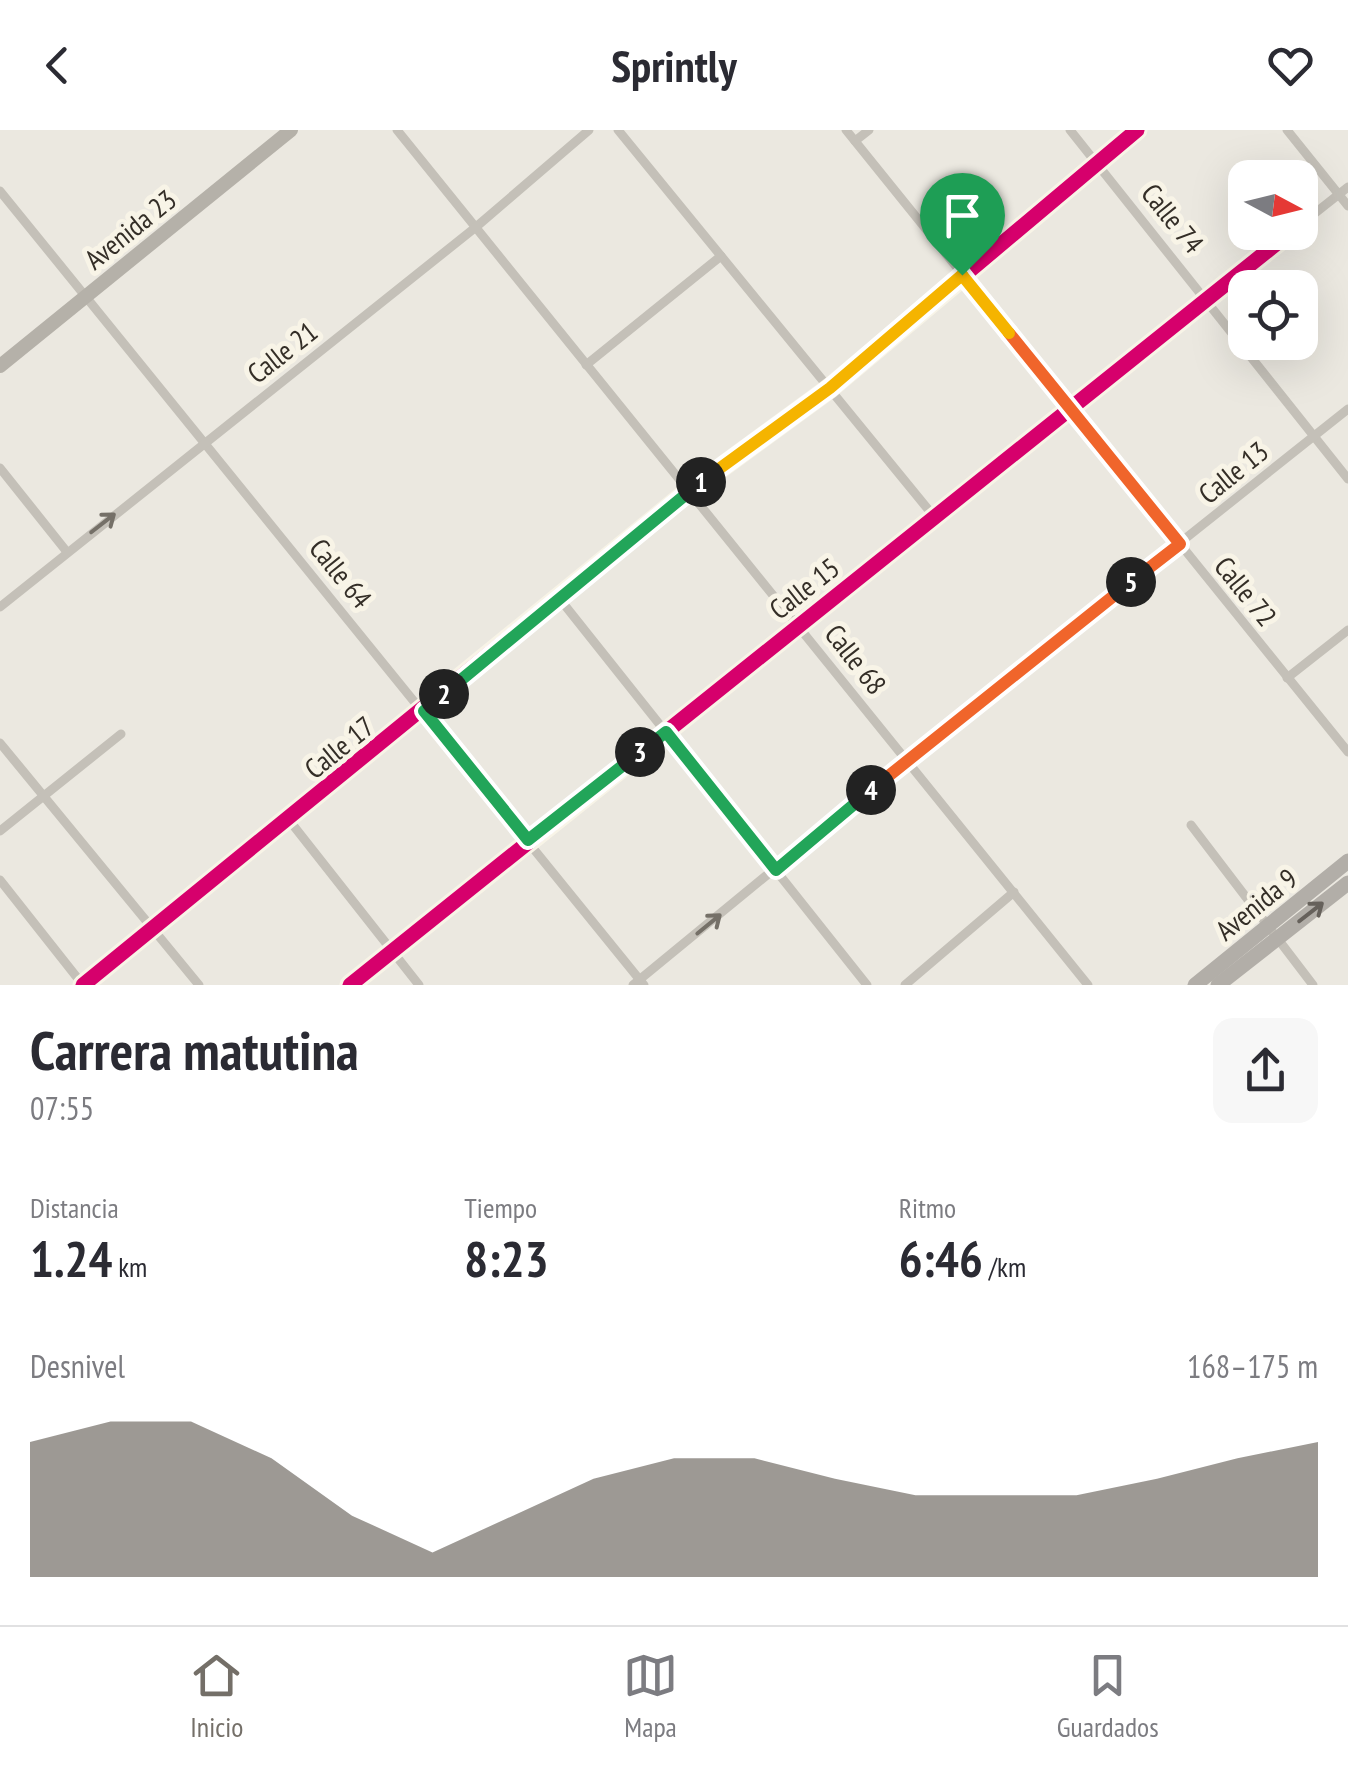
<!DOCTYPE html>
<html lang="es">
<meta charset="utf-8">
<style>
body{margin:0;font-family:"PT Sans Narrow",sans-serif;background:#f7f7f7;color:#2b2b33;height:100vh;display:flex;flex-direction:column;font-size:38px;white-space:nowrap}
*{box-sizing:border-box;margin:0}
p{font-size:32px;color:#7c7c81}
.icon{flex:none;width:55px;height:55px;fill:none;stroke:currentColor;stroke-width:2;stroke-linecap:round;stroke-linejoin:round}
.map{position:relative;height:855px;overflow:hidden}
.drawer{display:flex;flex-direction:column;background:#fff;flex:1}
.drawer>*{flex:none}
.needle{width:65px;rotate:97deg}
.controls{position:absolute;left:1228px;top:30px;display:grid;gap:20px}
.controls a{display:grid;place-items:center;width:90px;height:90px;border-radius:20px;background:#fff;box-shadow:0 10px 40px #0002;font-size:50px}
.pin{position:absolute;display:grid;place-items:center;width:85px;height:85px;color:#fff;margin:-102px -42px;border-radius:50% 50% 50% 0;rotate:-45deg;box-shadow:0 0 10px #0007}
.pin .icon{rotate:45deg}
.km{position:absolute;width:50px;height:50px;margin:-25px;border-radius:50%;background:#222;color:#fff;font-size:28px;line-height:50px;text-align:center}
.round{display:grid;place-items:center;flex:none;width:105px;height:105px;border-radius:20px;background:#f7f7f7}
.overview{display:flex;align-items:center;justify-content:space-between;height:170px;padding:0 30px}
h1{font-size:55px;font-weight:700;line-height:75px}
.metrics{display:grid;grid-template-columns:repeat(3,1fr);gap:15px;height:170px;padding:10px 30px}
.metrics div{display:grid;align-content:center}
.metrics b{font-size:50px;font-weight:700}
.metrics small{font-size:28px;font-weight:400}
.metrics p{font-size:28px}
.chart{height:280px;padding:20px 30px}
.chart p{display:flex;justify-content:space-between}
.chart svg{width:100%;height:180px;margin-top:10px;fill:#746f68;opacity:.7}
header{display:flex;justify-content:space-between;align-items:center;height:130px;padding:0 30px;background:#fff;font-size:45px;font-weight:700}
.menu{display:flex;justify-content:space-around;align-items:center;height:140px;border-top:2px solid #e1e1e2;background:#fff;font-size:28px;color:#7c7c81}
.menu a{display:grid;justify-items:center;gap:5px}
.menu .current{color:#746f68}
.map>svg:first-child{display:block}
.lines{fill:none;stroke-linecap:round;stroke-linejoin:round}
.street{stroke:#c4c0b8;stroke-width:9}
.secondary{stroke:#b5b1a9;stroke-width:14}
.primary{stroke:#b2aea8;stroke-width:15}
.cycleway-casing{stroke:#f8f4e7;stroke-width:21}
.cycleway{stroke:#d6006c;stroke-width:15}
.oneway{stroke:#757068}
.oneway2{stroke:#66615b}
.split-1-casing{stroke:#fff;stroke-width:20}
.split-2-casing{stroke:#fff;stroke-width:20}
.split-3-casing{stroke:#fff;stroke-width:20}
.split-4-casing{stroke:#fff;stroke-width:20}
.split-5-casing{stroke:#fff;stroke-width:20}
.split-6-casing{stroke:#fff;stroke-width:20}
.split-7-casing{stroke:#fff;stroke-width:20}
.split-1{stroke:#f5b400;stroke-width:12}
.split-2{stroke:#22a559;stroke-width:12}
.split-3{stroke:#22a559;stroke-width:12}
.split-4{stroke:#22a559;stroke-width:12}
.split-5{stroke:#f0652b;stroke-width:12}
.split-6{stroke:#f0652b;stroke-width:12}
.split-7{stroke:#f5b400;stroke-width:12}
.labels{text-anchor:middle;dominant-baseline:central;stroke-width:10;stroke-linejoin:round;paint-order:stroke}
.street-label{font-size:28px;fill:#342e27;stroke:#f8f4e7}
</style>
<header><svg class="icon" aria-label="back" viewBox="0 0 24 24"><path d="M15 5l-7 7 7 7"/></svg>Sprintly<svg class="icon" aria-label="heart" viewBox="0 0 24 24"><path d="M12 20l-8-8c-3-5 5-10 8-4 3-6 11-1 8 4z"/></svg></header>
<div class="map">
<svg width="1348" height="855" viewBox="0 0 1348 855">
<rect width="100%" height="100%" fill="#ebe8e0"/>
<g class="lines">
<!-- street -->
<g class="street">
<polyline points="397,0 1088,855"/>
<polyline points="618,0 936,389"/>
<polyline points="846,0 1348,622"/>
<polyline points="1070,0 1348,349"/>
<polyline points="1287,0 1348,76"/>
<polyline points="855,11 869,0"/>
<polyline points="0,61 644,855"/>
<polyline points="1300,95 1348,57"/>
<polyline points="586,235 721,126"/>
<polyline points="0,338 67,422"/>
<polyline points="559,468 867,855"/>
<polyline points="0,477 476,97 589,0"/>
<polyline points="1287,548 1348,500"/>
<polyline points="0,613 199,855"/>
<polyline points="289,690 419,855"/>
<polyline points="1191,695 1313,855"/>
<polyline points="0,701 121,604"/>
<polyline points="0,750 83,855"/>
<polyline points="83,855 688,362 830,258 1137,0"/>
<polyline points="350,855 1291,102"/>
<polyline points="633,855 907,630 1348,279"/>
<polyline points="905,855 1014,762"/>
</g>
<!-- secondary -->
<polyline class="secondary" points="0,236 291,0"/>
<!-- primary -->
<g class="primary">
<polyline points="1195,855 1348,731"/>
<polyline points="1218,855 1348,753"/>
</g>
<defs>
<g id="cycleway">
<polyline points="83,855 688,362 830,258 1137,0"/>
<polyline points="350,855 1291,102"/>
</g>
</defs>
<!-- cycleway casing -->
<use href="#cycleway" class="cycleway-casing"/>
<!-- cycleway -->
<use href="#cycleway" class="cycleway"/>
</g>
<!-- one-way arrows -->
<defs><path id="oneway-shaft" d="M-6 0H5M1.5-3L5.5 0L1.5 3" fill="none" stroke-width="1.6" stroke-linecap="round" stroke-linejoin="round" transform="scale(2.5)"/></defs>
<g class="oneway">
<use href="#oneway-shaft" transform="translate(103 393) rotate(-38)"/>
<use href="#oneway-shaft" transform="translate(709 794) rotate(-39)"/>
</g>
<use class="oneway2" href="#oneway-shaft" transform="translate(1311 782) rotate(-38)"/>
<g class="lines">
<defs>
<polyline id="split-1" points="701,352 830,258 962,145"/>
<polyline id="split-2" points="444,564 701,352"/>
<polyline id="split-3" points="444,564 424,581 528,710 640,622"/>
<polyline id="split-4" points="640,622 666,602 776,740 871,660"/>
<polyline id="split-5" points="871,660 1131,452"/>
<polyline id="split-6" points="1009,203 1180,414 1131,452"/>
<polyline id="split-7" points="962,145 1009,203"/>
</defs>
<!-- split-1 casing -->
<use href="#split-1" class="split-1-casing"/>
<!-- split-2 casing -->
<use href="#split-2" class="split-2-casing"/>
<!-- split-3 casing -->
<use href="#split-3" class="split-3-casing"/>
<!-- split-4 casing -->
<use href="#split-4" class="split-4-casing"/>
<!-- split-5 casing -->
<use href="#split-5" class="split-5-casing"/>
<!-- split-6 casing -->
<use href="#split-6" class="split-6-casing"/>
<!-- split-7 casing -->
<use href="#split-7" class="split-7-casing"/>
<!-- split-1 -->
<use href="#split-1" class="split-1"/>
<!-- split-2 -->
<use href="#split-2" class="split-2"/>
<!-- split-3 -->
<use href="#split-3" class="split-3"/>
<!-- split-4 -->
<use href="#split-4" class="split-4"/>
<!-- split-5 -->
<use href="#split-5" class="split-5"/>
<!-- split-6 -->
<use href="#split-6" class="split-6"/>
<!-- split-7 -->
<use href="#split-7" class="split-7"/>
</g>
<g class="labels">
<!-- street labels -->
<g class="street-label">
<text transform="translate(1173 88) rotate(51)">Calle 74</text>
<text transform="translate(130 99) rotate(-39)">Avenida 23</text>
<text transform="translate(282 222) rotate(-38)">Calle 21</text>
<text transform="translate(1233 342) rotate(-39)">Calle 13</text>
<text transform="translate(341 443) rotate(51)">Calle 64</text>
<text transform="translate(804 458) rotate(-38)">Calle 15</text>
<text transform="translate(1246 461) rotate(51)">Calle 72</text>
<text transform="translate(856 529) rotate(52)">Calle 68</text>
<text transform="translate(339 617) rotate(-39)">Calle 17</text>
<text transform="translate(1256 774) rotate(-39)">Avenida 9</text>
</g>
</g>
</svg>
<div class="controls">
<a><svg class="needle" viewBox="-14 -14 28 28"><path d="M0-13l5 13h-10z" fill="#e53935"/><path d="M0 13l5-13h-10z" fill="#7c7c81"/></svg></a>
<a><svg class="icon" aria-label="locate" viewBox="0 0 24 24"><circle cx="12" cy="12" r="6"/><path d="M12 2v4M12 18v4M2 12h4M18 12h4"/></svg></a>
</div>
<div class="pin" style="left:962px;top:145px;background:#1e9e55"><svg class="icon" aria-label="arrive" viewBox="0 0 24 24"><path d="M6 21V4h12l-3 4 3 4H6"/></svg></div>
<b class="km" style="left:701px;top:352px">1</b>
<b class="km" style="left:444px;top:564px">2</b>
<b class="km" style="left:640px;top:622px">3</b>
<b class="km" style="left:871px;top:660px">4</b>
<b class="km" style="left:1131px;top:452px">5</b>
</div>
<section class="drawer">
<div class="overview"><div><h1>Carrera matutina</h1><p>07:55</p></div><a class="round"><svg class="icon" aria-label="share" viewBox="0 0 24 24"><path d="M12 15V3M7 8l5-5 5 5M5 13v7h14v-7"/></svg></a></div>
<div class="metrics">
<div><p>Distancia</p><b>1.24<small> km</small></b></div>
<div><p>Tiempo</p><b>8:23</b></div>
<div><p>Ritmo</p><b>6:46<small> /km</small></b></div>
</div>
<div class="chart"><p><span>Desnivel</span>168–175 m</p>
<svg viewBox="0 0 160 44" preserveAspectRatio="none"><path d="M0 44V11L10 6L20 6L30 15L40 29L50 38L60 29L70 20L80 15L90 15L100 20L110 24L120 24L130 24L140 20L150 15L160 11V44z"/></svg>
</div>
</section>
<nav class="menu">
<a class="current"><svg class="icon" aria-label="home" viewBox="0 0 24 24"><path d="M3 11l9-7 9 7M6 9v11h12V9"/></svg>Inicio</a>
<a><svg class="icon" aria-label="map" viewBox="0 0 24 24"><path d="M3 6l6-2 6 2 6-2v14l-6 2-6-2-6 2zM9 4v14M15 6v14"/></svg>Mapa</a>
<a><svg class="icon" aria-label="saved" viewBox="0 0 24 24"><path d="M7 4h10v16l-5-4-5 4z"/></svg>Guardados</a>
</nav>
